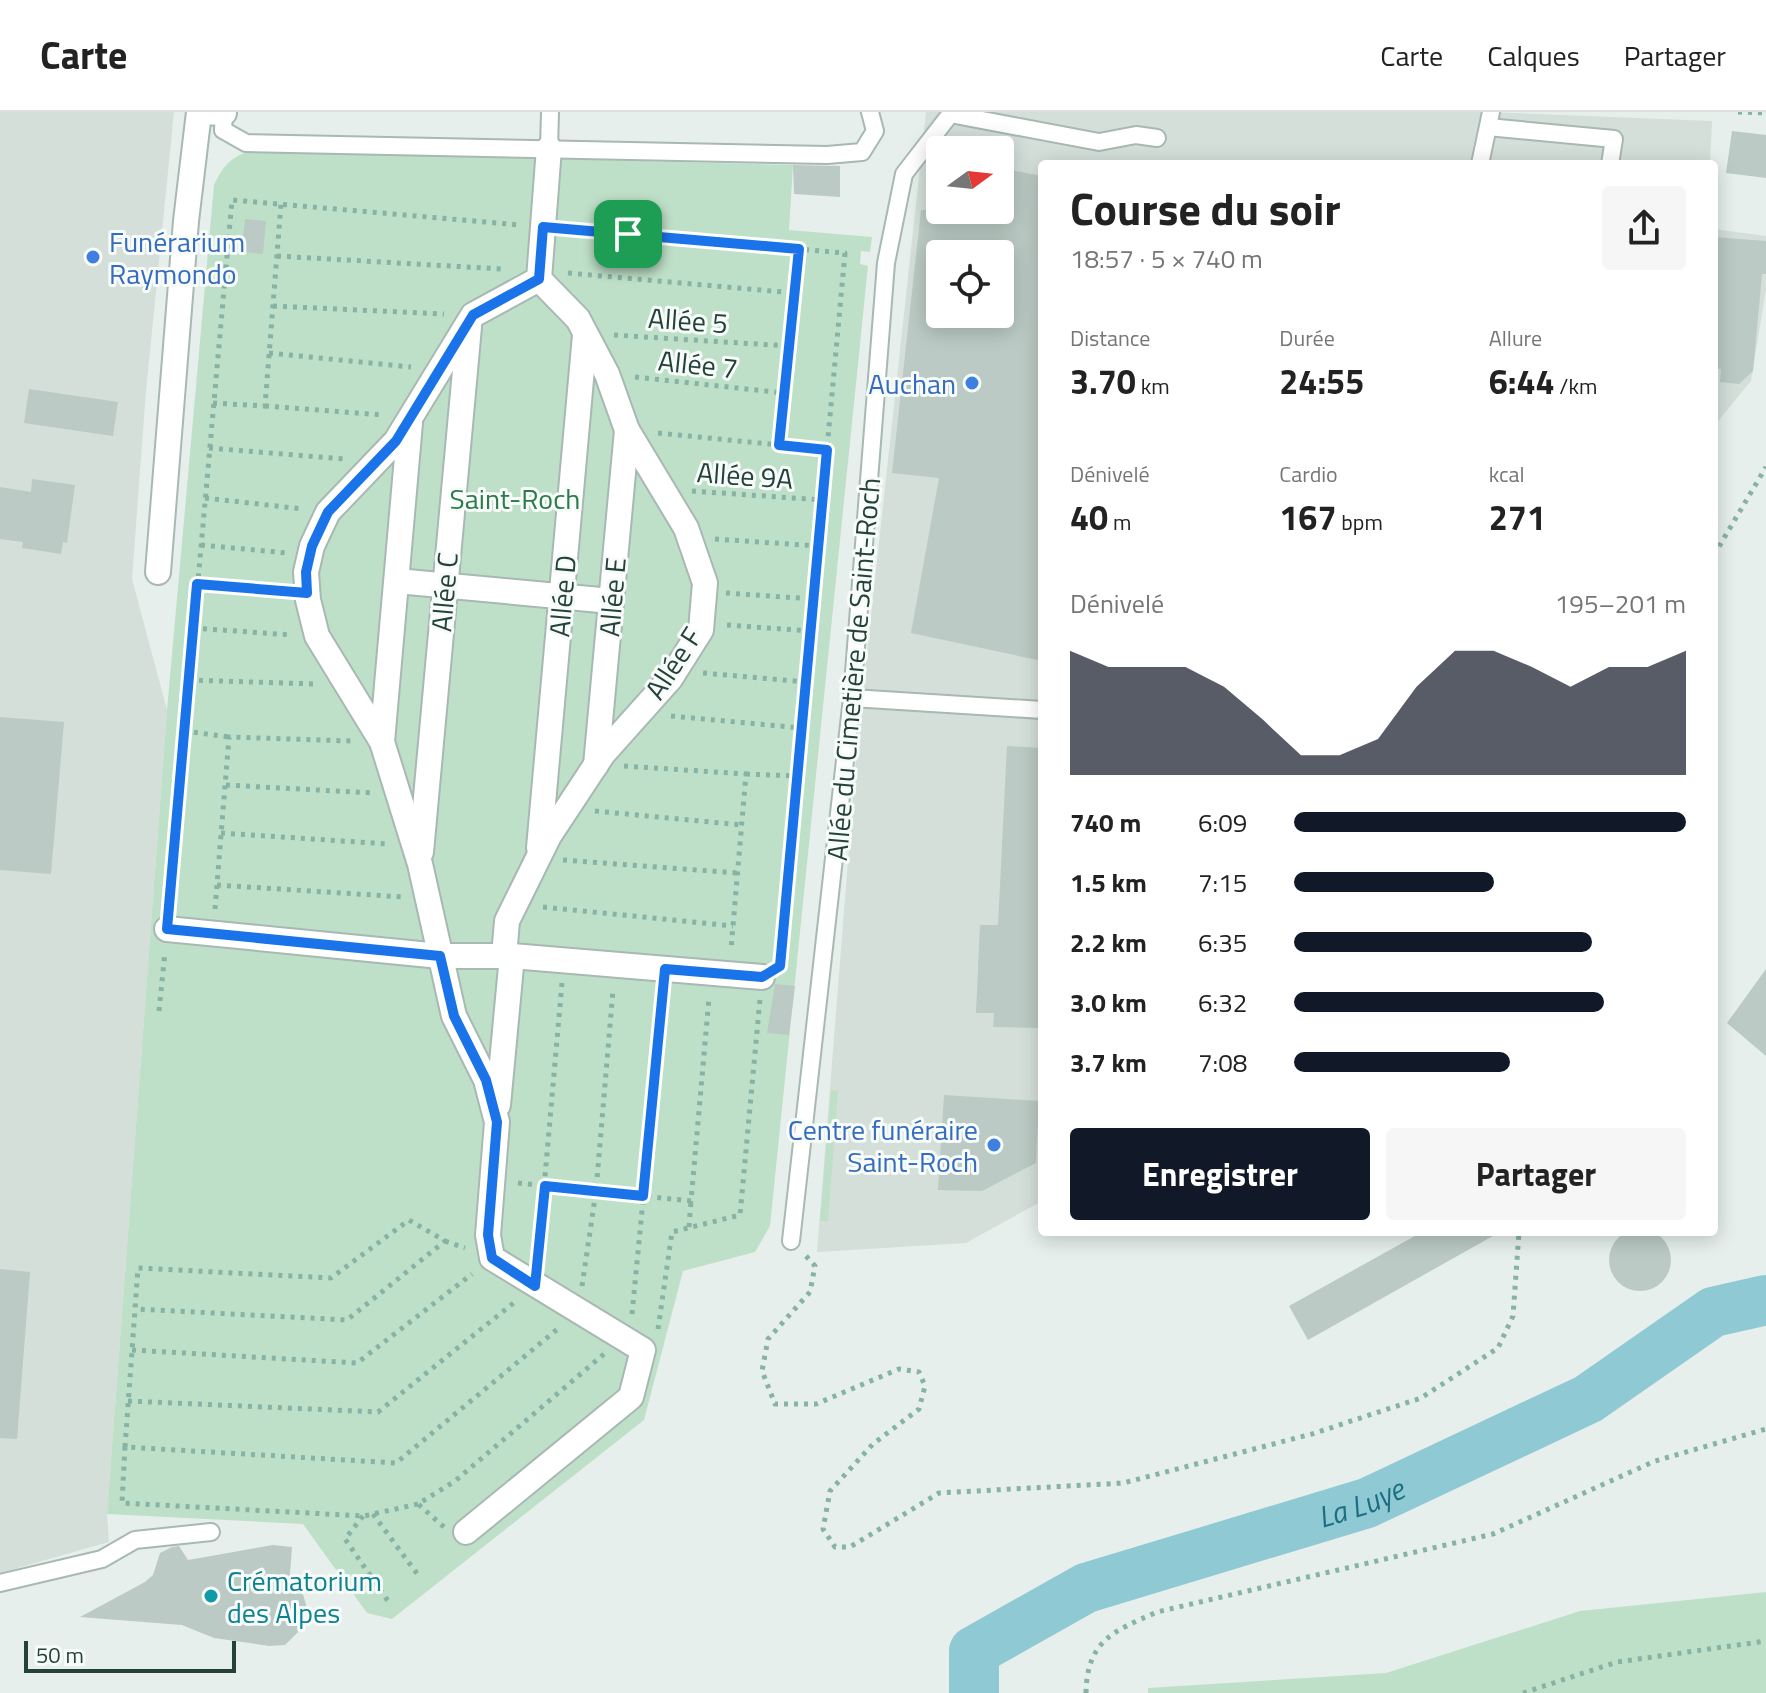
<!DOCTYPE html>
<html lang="fr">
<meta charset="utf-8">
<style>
body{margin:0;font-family:"Titillium Web",sans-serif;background:#f6f6f6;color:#222;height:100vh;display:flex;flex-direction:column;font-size:30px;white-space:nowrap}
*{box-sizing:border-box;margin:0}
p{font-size:26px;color:#767676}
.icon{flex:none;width:44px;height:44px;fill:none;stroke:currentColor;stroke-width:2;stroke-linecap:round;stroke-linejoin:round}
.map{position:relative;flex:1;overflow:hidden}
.panel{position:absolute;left:1038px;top:48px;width:680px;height:1076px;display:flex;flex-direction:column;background:#fff;border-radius:8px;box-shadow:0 4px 20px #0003}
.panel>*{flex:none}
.needle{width:52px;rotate:75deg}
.buttons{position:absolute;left:926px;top:24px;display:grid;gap:16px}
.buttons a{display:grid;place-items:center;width:88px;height:88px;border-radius:8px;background:#fff;box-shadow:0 4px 20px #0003;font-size:40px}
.scale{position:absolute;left:24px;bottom:20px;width:212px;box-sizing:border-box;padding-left:8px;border:4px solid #24423a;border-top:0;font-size:22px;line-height:28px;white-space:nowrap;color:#24423a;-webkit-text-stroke:6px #f7fbf9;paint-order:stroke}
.pin{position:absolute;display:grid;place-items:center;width:68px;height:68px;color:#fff;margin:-34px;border-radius:16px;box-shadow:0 4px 12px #0006}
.round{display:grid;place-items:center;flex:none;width:84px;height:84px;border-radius:8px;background:#f6f6f6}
.summary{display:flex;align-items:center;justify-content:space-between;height:136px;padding:0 32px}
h1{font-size:44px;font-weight:700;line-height:60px}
.metrics{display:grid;grid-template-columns:repeat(3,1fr);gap:12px;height:136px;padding:8px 32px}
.metrics div{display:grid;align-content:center}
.metrics b{font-size:34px;font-weight:700}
.metrics small{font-size:22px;font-weight:400}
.metrics p{font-size:22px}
.chart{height:224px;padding:16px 32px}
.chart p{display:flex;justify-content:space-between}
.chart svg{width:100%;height:144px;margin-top:8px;fill:#111827;opacity:.7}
.action{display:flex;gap:16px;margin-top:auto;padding:16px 32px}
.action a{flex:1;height:92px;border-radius:8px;background:#111827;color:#fff;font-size:32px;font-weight:700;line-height:92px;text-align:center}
.action a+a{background:#f6f6f6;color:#222}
ul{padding:0 32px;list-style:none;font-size:26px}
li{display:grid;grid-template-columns:128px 96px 1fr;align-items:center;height:60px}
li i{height:20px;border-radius:10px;background:#111827}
header{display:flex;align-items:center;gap:48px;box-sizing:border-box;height:112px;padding:0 40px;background:#fff;border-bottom:2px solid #e0e0e0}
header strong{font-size:38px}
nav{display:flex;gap:44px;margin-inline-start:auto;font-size:28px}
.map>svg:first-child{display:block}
.built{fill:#d4dfda;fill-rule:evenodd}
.green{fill:#bfe0c8}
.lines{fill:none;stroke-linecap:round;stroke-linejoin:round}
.river{stroke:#8ec9d4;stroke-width:50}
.building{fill:#bbcac4;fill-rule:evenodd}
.lane-casing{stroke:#a8b8b2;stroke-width:20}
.street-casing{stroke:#a8b8b2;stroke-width:28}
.path{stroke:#86b3a5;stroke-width:5;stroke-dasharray:4 6;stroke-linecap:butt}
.lane{stroke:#fff;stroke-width:16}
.street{stroke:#fff;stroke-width:24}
.route-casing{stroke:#fff;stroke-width:16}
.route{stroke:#1a73e8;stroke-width:10}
.shop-dot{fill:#3f7fe0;stroke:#f7fbf9;stroke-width:3}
.culture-dot{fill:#0f9aa8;stroke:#f7fbf9;stroke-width:3}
.labels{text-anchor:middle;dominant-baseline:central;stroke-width:6;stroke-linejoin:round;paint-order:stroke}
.shop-label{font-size:28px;fill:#366cbe;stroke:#f7fbf9;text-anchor:end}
.street-label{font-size:28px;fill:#24423a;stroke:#f7fbf9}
.park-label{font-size:28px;fill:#2d7a4b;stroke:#f7fbf9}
.culture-label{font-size:28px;fill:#0d838f;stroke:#f7fbf9;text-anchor:start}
.water-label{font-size:30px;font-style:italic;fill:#1c6f80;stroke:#f7fbf9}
</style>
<header>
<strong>Carte</strong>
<nav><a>Carte</a><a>Calques</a><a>Partager</a></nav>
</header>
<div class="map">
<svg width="1766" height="1581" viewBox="0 0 1766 1581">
<rect width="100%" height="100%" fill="#e6efeb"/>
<!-- built -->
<g class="built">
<polygon points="0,0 174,0 146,279 132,467 167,598 107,1402 109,1430 0,1461"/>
<path d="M926,0H1490L1712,9L1710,52H1042V1089L966,1131L817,1140L858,623ZM940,38H1000V98H940ZM940,142H1000V202H940Z"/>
<polygon points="1714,117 1766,124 1766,177 1751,269 1714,314"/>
</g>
<!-- green -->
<g class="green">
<path d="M256,39L793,53L789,118L872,125L870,140L861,139L860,152L868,154L770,1114L755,1140L683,1159L644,1308L392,1507L367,1501L303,1412L107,1402L167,598L214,73C223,54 233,41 256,39Z"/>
<polygon points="831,978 838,979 828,1109 820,1109"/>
<polygon points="1766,1480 1766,1581 1148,1581 1148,1576 1386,1561 1580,1499"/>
</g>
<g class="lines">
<!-- river -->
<path class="river" id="s1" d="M974,1581V1539L1086,1476L1367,1391L1588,1287L1713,1200L1766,1188"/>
</g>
<!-- building -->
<g class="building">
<polygon points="1732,19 1766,23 1766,66 1726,61"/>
<polygon points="793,53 840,54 840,85 794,82"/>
<path d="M1000,56L1042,64V549L911,521L939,366L892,361L921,98H1000ZM940,142H1000V202H940Z"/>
<polygon points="245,107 266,109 263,142 241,140"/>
<polygon points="1714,125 1766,129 1766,162 1762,162 1753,259 1739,272 1720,270 1721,257 1714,256 1717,158 1714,158"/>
<polygon points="29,277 118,290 113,324 24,311"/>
<polygon points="32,367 75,373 67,431 63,430 61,442 22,436 23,430 0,427 0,375 31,380"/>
<polygon points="0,605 64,610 51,762 0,758"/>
<polygon points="1007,634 1042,636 1042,916 993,915 994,901 976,901 980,813 998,813"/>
<polygon points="1766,857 1766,944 1727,911"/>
<polygon points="775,872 795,874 789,923 767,921"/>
<polygon points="944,983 1039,989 1036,1051 982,1079 938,1078"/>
<circle cx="1640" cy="1148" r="31"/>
<polygon points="1422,1120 1500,1120 1308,1228 1289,1194"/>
<polygon points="0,1157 30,1160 17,1327 0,1326"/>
<polygon points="273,1433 292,1435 290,1462 302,1479 307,1496 300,1518 285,1533 269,1534 214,1526 182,1513 80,1505 145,1470 153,1463 160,1441 172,1435 179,1434 188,1448"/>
</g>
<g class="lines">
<defs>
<g id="lane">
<polyline points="224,0 223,18 246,31 827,43 862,40 875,19 870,0"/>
<polyline points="950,2 1099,30 1136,23 1157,26"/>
<polyline points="1488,15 1614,27 1610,52"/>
<polyline points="549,36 550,0"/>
<polyline points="1480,52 1491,0"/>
<polyline points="852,586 1042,598"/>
<polyline points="791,1129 852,586 886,151 904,62 952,0"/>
<polyline points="0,1471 102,1447 135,1428 211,1420"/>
</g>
<g id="street">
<polyline points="199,0 224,1"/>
<polyline points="158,460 186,109 199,0"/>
<polyline points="397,469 611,489"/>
<polyline points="382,630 410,311"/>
<polyline points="596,653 627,318"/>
<polyline points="539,736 585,223"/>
<polyline points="421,740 469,215"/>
<polyline points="167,817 440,844 512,844 762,865"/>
<polyline points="504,844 507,809 549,724 603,642 670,567 701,518 705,471 686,416 627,318 607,262 578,207 539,167"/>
<polyline points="498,993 512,844"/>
<polyline points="466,1420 631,1285 643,1238 492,1146 488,1123 497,1010 486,968 454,904 420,752 382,630 317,524 308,488 306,460 312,434 328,400 396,329 473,203 539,167 549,36"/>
</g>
</defs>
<!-- lane casing -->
<use href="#lane" class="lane-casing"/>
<!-- street casing -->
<use href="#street" class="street-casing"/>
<!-- path -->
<g class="path">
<polyline points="1738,0 1766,1"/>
<polyline points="566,117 845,141 780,848"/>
<polyline points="277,144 502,157"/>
<polyline points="568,161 794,181"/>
<polyline points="273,194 444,202"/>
<polyline points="614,223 789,234"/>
<polyline points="269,241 411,255"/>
<polyline points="635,265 784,281"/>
<polyline points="213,291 265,294 281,92"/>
<polyline points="265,294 383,303"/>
<polyline points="658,321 779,333 799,137"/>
<polyline points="779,333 827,338"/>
<polyline points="209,336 344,347"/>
<polyline points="692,379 822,388"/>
<polyline points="205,386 303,397"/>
<polyline points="715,427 818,434"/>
<polyline points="201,433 287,441"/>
<polyline points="1714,443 1766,355"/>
<polyline points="197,472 284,479"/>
<polyline points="726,481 813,487"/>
<polyline points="727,513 810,519"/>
<polyline points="193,516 292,523"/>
<polyline points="703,561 806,570"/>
<polyline points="189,568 316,572"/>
<polyline points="671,604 801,616"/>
<polyline points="184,619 229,625"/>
<polyline points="624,654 746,662 731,837"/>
<polyline points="746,662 797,664"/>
<polyline points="226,673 373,681"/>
<polyline points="595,699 742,713"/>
<polyline points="221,721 388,732"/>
<polyline points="563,748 738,761"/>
<polyline points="217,773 404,785"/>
<polyline points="169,794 232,88 520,113"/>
<polyline points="543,795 733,814"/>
<polyline points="215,797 229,625 351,629"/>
<polyline points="159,899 165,840"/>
<polyline points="912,1024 932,1027"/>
<polyline points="518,1071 691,1089 709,886"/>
<polyline points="689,1115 691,1089"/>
<polyline points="445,1129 465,1136"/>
<polyline points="538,1144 562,871"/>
<polyline points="806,1144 815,1154 810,1180 768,1227 762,1259 775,1292 816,1292 899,1257 919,1260 925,1274 919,1297 873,1332 830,1379 823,1417 835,1435 850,1435 939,1381 1123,1371 1312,1322 1421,1286 1498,1236 1513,1204 1519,1120"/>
<polyline points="582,1174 596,1079 613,878"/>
<polyline points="632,1202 663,882"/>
<polyline points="658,1217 672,1120 740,1103 760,887"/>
<polyline points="132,1238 357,1251 472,1162"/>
<polyline points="128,1289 378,1300 516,1189"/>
<polyline points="125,1335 138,1156 331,1166 409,1108 445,1129 347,1208 136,1197"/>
<polyline points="418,1392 364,1404 122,1391 125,1335 396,1351 560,1215"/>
<polyline points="373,1402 418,1463"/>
<polyline points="363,1404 345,1427 388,1489"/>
<polyline points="444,1415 418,1392 455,1369 604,1242"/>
<path d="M1086,1581C1087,1528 1114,1519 1157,1500L1493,1422L1655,1349L1766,1317"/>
<polyline points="1523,1581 1617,1550 1766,1529"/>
</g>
<!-- lane -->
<use href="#lane" class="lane"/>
<!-- street -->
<use href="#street" class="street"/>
</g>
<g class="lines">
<defs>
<polygon id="route" points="543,115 799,137 779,333 827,338 780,854 762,865 665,857 643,1084 545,1074 535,1174 492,1146 488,1123 497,1010 486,968 454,904 440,844 167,817 197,472 307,481 306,460 312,434 328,400 396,329 473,203 539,167"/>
</defs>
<!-- route casing -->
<use href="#route" class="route-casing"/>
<!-- route -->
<use href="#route" class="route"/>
</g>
<!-- markers -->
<g class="shop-dot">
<circle cx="93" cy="145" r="8"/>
<circle cx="972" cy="271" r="8"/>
<circle cx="994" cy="1033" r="8"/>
</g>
<circle class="culture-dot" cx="211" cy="1484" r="8"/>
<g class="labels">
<!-- shop labels -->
<g class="shop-label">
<text x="109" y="129" text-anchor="start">Funérarium<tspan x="109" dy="32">Raymondo</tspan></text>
<text x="956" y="271">Auchan</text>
<text x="978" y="1017">Centre funéraire<tspan x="978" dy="32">Saint-Roch</tspan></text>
</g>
<!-- street labels -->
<g class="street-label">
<text transform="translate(688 208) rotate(4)">Allée 5</text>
<text transform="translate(698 252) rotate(6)">Allée 7</text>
<text transform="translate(745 363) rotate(4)">Allée 9A</text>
<text transform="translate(444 480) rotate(-85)">Allée C</text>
<text transform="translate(562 484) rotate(-85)">Allée D</text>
<text transform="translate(612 485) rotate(-85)">Allée E</text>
<text transform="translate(673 551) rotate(-57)">Allée F</text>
<text transform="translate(853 557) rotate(-85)">Allée du Cimetière de Saint-Roch</text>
</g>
<!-- park labels -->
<g class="park-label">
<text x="515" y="386">Saint-Roch</text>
</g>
<!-- culture labels -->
<g class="culture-label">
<text x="227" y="1468">Crématorium<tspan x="227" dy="32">des Alpes</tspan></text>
</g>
<!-- water labels -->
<g class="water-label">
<text stroke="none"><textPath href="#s1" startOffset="458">La Luye</textPath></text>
</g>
</g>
</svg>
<div class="buttons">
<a><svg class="needle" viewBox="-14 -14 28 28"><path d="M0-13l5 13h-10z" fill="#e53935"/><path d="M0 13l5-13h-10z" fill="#767676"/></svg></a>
<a><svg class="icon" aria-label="locate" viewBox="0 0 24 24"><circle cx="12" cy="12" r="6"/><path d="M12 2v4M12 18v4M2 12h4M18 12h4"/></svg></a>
</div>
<div class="scale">50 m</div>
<div class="pin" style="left:628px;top:122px;background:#1e9e55"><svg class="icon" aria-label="arrive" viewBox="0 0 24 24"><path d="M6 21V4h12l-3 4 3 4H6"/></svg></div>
<section class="panel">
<div class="summary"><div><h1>Course du soir</h1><p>18:57 · 5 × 740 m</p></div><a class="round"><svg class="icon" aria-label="share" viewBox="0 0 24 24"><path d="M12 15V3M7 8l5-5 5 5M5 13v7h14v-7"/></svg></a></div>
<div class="metrics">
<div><p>Distance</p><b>3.70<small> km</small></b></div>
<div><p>Durée</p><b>24:55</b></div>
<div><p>Allure</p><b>6:44<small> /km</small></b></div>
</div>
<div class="metrics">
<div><p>Dénivelé</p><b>40<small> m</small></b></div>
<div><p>Cardio</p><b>167<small> bpm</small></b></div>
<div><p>kcal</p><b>271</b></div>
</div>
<div class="chart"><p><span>Dénivelé</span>195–201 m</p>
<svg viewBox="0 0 160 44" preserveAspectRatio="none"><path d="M0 44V6L10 11L20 11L30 11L40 17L50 27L60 38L70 38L80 33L90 17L100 6L110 6L120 11L130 17L140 11L150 11L160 6V44z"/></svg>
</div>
<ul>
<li><b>740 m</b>6:09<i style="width:100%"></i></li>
<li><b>1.5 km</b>7:15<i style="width:51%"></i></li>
<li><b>2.2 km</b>6:35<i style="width:76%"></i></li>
<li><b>3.0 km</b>6:32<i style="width:79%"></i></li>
<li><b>3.7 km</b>7:08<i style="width:55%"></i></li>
</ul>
<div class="action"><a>Enregistrer</a><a>Partager</a></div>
</section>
</div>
